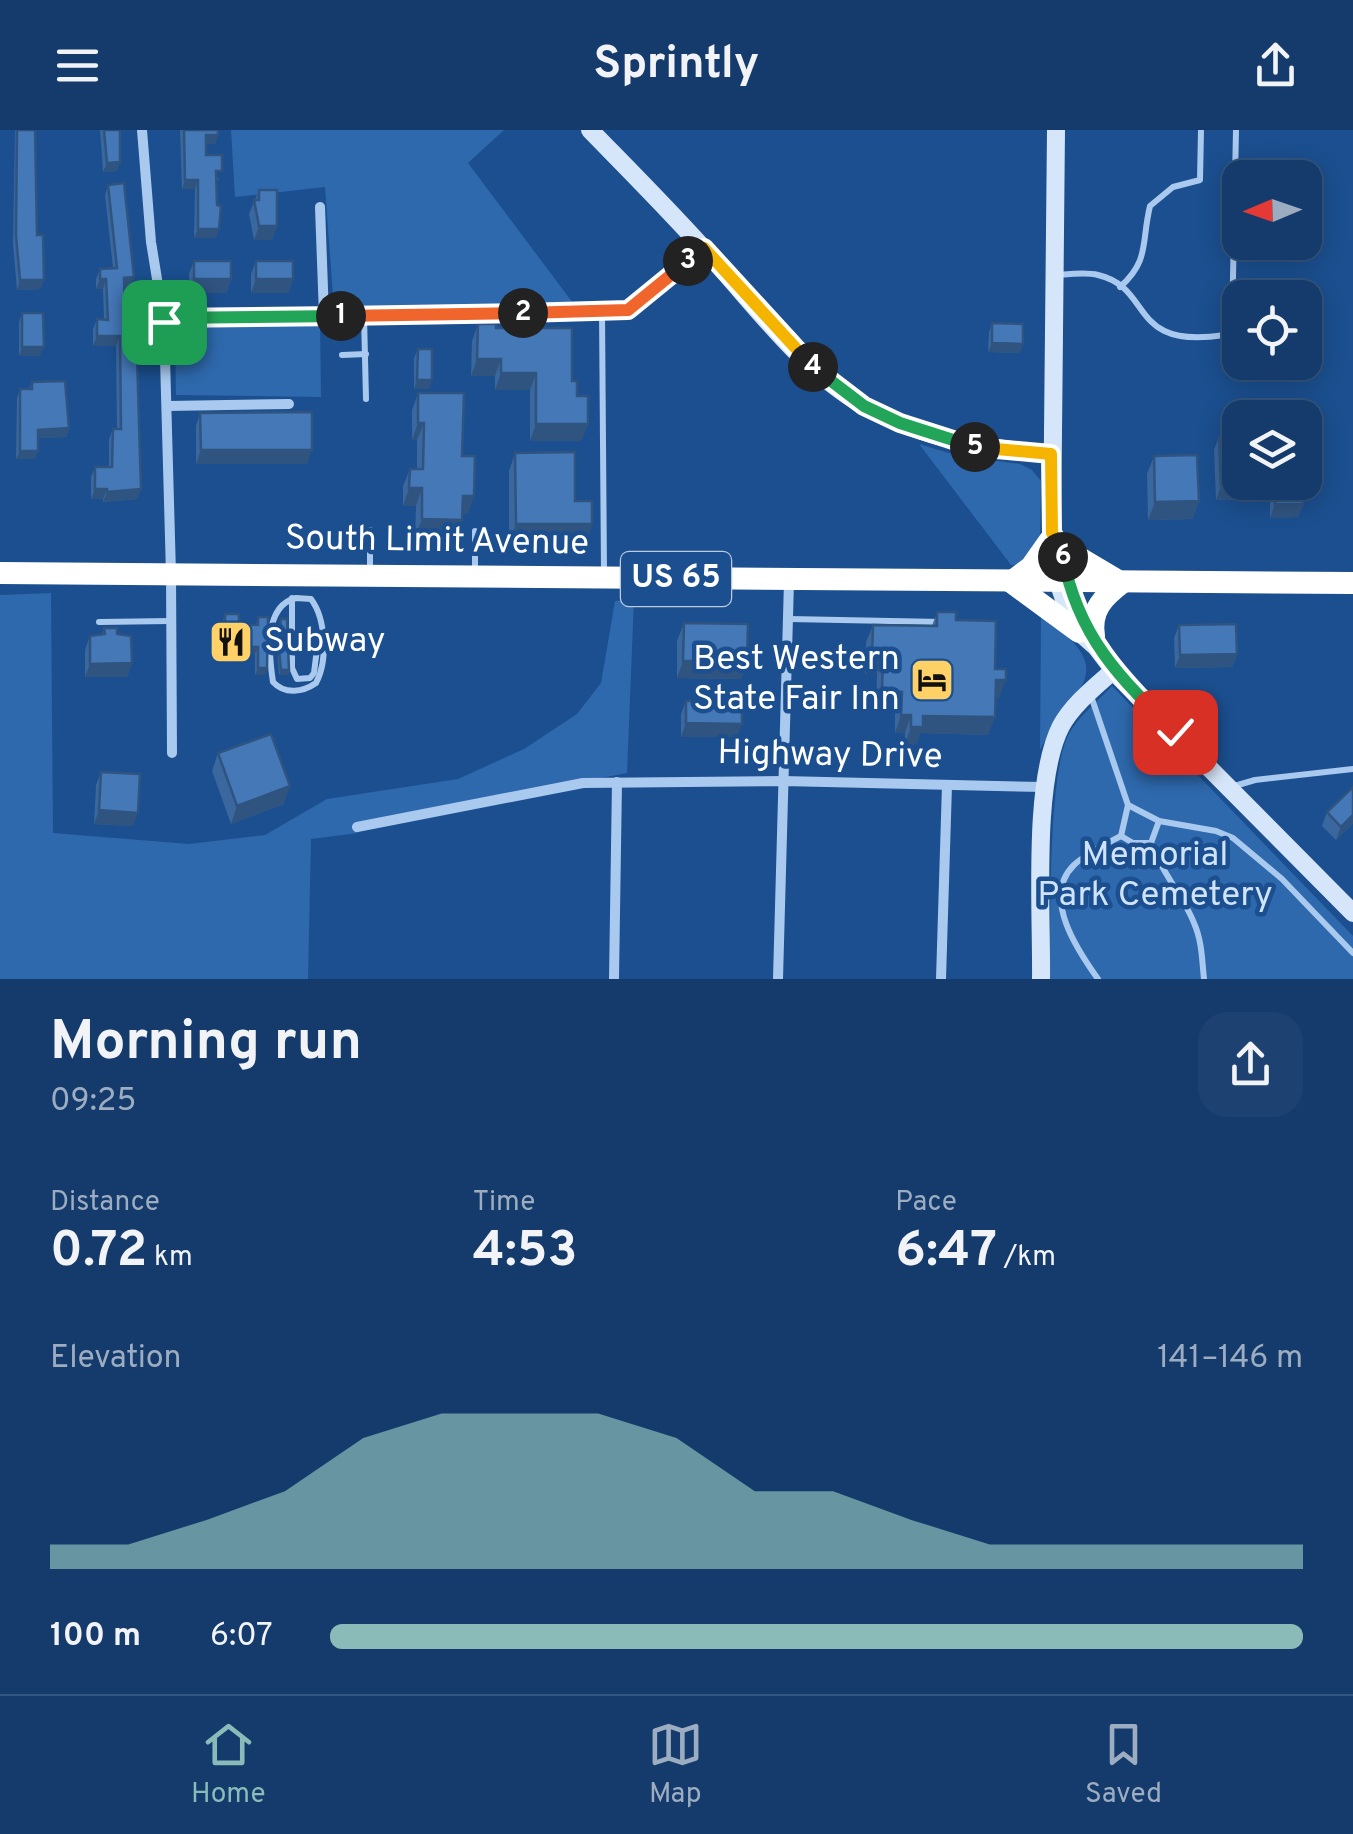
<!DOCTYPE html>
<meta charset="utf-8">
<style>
body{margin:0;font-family:Overpass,sans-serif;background:#1d4271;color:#f1f3f6;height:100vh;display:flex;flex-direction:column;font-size:38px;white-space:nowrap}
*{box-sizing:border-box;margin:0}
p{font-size:32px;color:#9dadc1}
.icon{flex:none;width:55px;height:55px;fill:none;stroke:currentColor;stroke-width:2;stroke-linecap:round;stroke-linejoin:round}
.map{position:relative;height:849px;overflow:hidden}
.sheet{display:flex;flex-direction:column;background:#143b6b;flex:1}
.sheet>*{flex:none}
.needle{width:65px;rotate:268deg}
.buttons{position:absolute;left:1222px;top:30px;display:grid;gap:20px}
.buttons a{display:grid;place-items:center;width:100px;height:100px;border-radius:20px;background:#143b6b;box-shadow:0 5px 25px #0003,0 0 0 2px #33557e;font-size:50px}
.pin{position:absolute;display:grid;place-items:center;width:85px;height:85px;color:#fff;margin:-42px;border-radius:20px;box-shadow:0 5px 15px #0006}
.km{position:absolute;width:50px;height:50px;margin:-25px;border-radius:50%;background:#222;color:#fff;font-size:28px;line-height:50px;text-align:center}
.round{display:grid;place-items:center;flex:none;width:105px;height:105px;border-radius:30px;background:#1d4271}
.head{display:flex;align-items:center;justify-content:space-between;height:170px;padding:0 50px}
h1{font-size:55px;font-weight:700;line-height:75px}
.figures{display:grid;grid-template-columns:repeat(3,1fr);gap:15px;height:170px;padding:10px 50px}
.figures div{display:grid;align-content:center}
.figures b{font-size:50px;font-weight:700}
.figures small{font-size:28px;font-weight:400}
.figures p{font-size:28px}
.chart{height:280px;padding:20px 50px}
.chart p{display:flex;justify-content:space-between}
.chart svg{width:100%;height:180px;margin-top:10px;fill:#8bbbb9;opacity:.7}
ul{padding:0 50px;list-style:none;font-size:32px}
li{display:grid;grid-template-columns:160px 120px 1fr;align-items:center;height:75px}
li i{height:25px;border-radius:12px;background:#8bbbb9}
header{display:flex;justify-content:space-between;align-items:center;height:130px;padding:0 50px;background:#143b6b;font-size:45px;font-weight:700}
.tabs{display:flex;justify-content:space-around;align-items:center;height:140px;border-top:2px solid #33557e;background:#143b6b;font-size:28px;color:#9dadc1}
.tabs a{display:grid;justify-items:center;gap:5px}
.tabs .on{color:#8bbbb9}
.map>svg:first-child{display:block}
.green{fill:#2e69ad}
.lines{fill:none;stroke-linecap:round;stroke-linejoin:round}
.lane{stroke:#a9c9ee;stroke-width:6}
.street{stroke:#a9c9ee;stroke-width:10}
.secondary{stroke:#d6e6fa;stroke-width:18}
.highway{stroke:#fff;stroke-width:22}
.wall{fill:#3a679d}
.shaded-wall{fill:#305480}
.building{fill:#4478b7;stroke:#305480;stroke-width:2.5}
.split-1-casing{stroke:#fff;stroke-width:20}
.split-2-casing{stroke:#fff;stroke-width:20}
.split-3-casing{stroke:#fff;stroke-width:20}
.split-4-casing{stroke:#fff;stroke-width:20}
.split-5-casing{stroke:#fff;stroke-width:20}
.split-6-casing{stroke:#fff;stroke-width:20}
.split-7-casing{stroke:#fff;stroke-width:20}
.split-1{stroke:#22a559;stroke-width:12}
.split-2{stroke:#f0652b;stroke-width:12}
.split-3{stroke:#f0652b;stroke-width:12}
.split-4{stroke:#f5b400;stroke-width:12}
.split-5{stroke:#22a559;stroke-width:12}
.split-6{stroke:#f5b400;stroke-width:12}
.split-7{stroke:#22a559;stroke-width:12}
.labels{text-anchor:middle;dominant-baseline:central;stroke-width:9;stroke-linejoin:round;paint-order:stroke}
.shield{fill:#1b4f8f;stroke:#bbcadd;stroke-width:2.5}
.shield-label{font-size:32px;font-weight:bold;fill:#fff}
.street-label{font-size:35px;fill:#fff;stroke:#1b4f8f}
.poi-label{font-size:35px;fill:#fff;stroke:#1b4f8f;text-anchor:start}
.park-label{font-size:35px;fill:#cfe3fa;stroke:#1b4f8f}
</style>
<header><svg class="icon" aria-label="menu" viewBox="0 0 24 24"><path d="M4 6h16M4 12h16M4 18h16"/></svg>Sprintly<svg class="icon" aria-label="share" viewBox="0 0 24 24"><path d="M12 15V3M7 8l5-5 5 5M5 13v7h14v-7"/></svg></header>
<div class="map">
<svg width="1353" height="849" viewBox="0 0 1353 849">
<rect width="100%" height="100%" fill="#1b4f8f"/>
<!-- green -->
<g class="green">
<polygon points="231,0 504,0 468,33 579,181 334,180 325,57 235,67"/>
<polygon points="320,193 321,267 176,265 175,203 179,196"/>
<polygon points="919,314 959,326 1020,334 1032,340 1041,351 1040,412 1023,435 1011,435"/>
<polygon points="51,463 53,703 189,714 265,705 327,669 458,649 524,619 577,584 601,553 615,471 634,469 627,643 359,694 358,703 311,709 308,849 0,849 0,465"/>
<path d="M1041,484C1124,546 1074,553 1040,620Z"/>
<path d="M1112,556L1353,806V849H1050C1051,799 1047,639 1070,602C1080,585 1099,570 1112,556Z"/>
</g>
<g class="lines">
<!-- lane -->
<g class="lane">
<path d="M1059,145C1071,144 1086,142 1098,145C1154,158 1127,220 1224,205L1232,197L1236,0"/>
<path d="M1120,157C1150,130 1141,113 1150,76L1173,57L1200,50L1201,0"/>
<polyline points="602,182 604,442"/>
<polyline points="364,186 366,269"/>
<polyline points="342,225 366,224"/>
<polyline points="370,440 370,400"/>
<polyline points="475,440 475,401"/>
<polyline points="292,468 292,538 297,549 310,548 314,543 319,502"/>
<path d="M296,468L311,469C326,489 328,531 316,553C303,562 285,565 273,552C269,525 263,476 296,468Z"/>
<polyline points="789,489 942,492"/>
<polyline points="99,492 170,491"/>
<polyline points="1090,563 1128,675 1159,691 1216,701 1233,708 1282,749 1353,823"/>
<polyline points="1231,657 1255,650 1353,639"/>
<path d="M1159,691L1151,713C1161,742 1183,765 1194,793C1202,811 1202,830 1204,849"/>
<polyline points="1121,706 1133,713 1151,713"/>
<path d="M1098,849C1078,821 1041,767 1074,735C1087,723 1106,714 1121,706L1128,675"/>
</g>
<!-- street -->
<g class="street">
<polyline points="142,0 151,112 164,192 171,444 172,623"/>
<polyline points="320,77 324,186"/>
<polyline points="163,188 628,180 638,175 703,118"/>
<polyline points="168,276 289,274"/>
<polyline points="357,697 583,653 783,651 1043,657"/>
<polyline points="614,849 617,652"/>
<polyline points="778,849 789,451"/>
<polyline points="941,849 947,655"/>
</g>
<!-- secondary -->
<g class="secondary">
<path d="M590,0C631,42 673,84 712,128C759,180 804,242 866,277C924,309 987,319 1051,324"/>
<polyline points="1056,0 1052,403 1050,428 1067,478 1079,502 1096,517 1119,547 1353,783"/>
<path d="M1041,849C1042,783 1032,652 1061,596C1073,574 1096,556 1114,540"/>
</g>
<!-- highway -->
<g class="highway">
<polyline points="1050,410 1031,437 1011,452 1079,502"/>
<polyline points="1061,417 1115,449"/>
<polyline points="0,443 1353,453"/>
<path d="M1094,506C1090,480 1103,467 1123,452"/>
</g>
</g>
<!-- wall -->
<g class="wall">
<polygon points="15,0 35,0 37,105 41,159 17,160 13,114"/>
<polygon points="100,0 120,0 117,41 103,42"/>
<polygon points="180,0 218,0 215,14 206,14 206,25 219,50 216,50 216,108 194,108 195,59 182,59"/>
<polygon points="108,55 131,157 124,158 125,192 141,359 137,369 103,372 103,369 91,369 91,347 95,337 109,337 109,309 113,299 117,299 116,216 93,216 93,199 97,189 104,190 103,159 96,159 96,149 100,139 113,138 105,65"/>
<polygon points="259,60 277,96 272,110 254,110 249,84"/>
<polygon points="194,131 231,149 226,163 190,163 189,144"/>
<polygon points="256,131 293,149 288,163 251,163 251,144"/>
<polygon points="22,183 40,226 19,226 19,192"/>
<polygon points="992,193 1020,223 988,222 989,202"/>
<polygon points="478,194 496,198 572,251 588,294 581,311 530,311 530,260 495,260 495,246 471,246 472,211"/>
<polygon points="418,219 429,259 414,259 414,228"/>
<polygon points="32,252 69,298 66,307 38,308 35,329 16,329 17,268 20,259 29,259"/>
<polygon points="418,263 462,326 468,384 462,383 462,390 456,407 415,407 416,376 403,376 403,356 410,339 417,339 417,310 412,310 412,280"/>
<polygon points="200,283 307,334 196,334 196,296"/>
<polygon points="1219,307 1250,369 1216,370 1214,320"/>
<polygon points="515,323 575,371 592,394 586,412 509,412 509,341"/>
<polygon points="1154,326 1199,371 1192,389 1148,390 1147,344"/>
<polygon points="1270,352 1302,352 1303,374 1298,387 1270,388"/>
<polygon points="937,482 956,490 995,539 999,568 995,568 988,605 920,603 916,615 905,614 905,603 895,603 895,579 876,579 877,544 865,544 866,512 873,495 932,496"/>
<polygon points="225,484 239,494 256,495 258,487 267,538 265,545 255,545 255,524 223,524 223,490"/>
<polygon points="281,489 289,540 288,545 279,545 277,516"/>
<polygon points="684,493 747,531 741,549 677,548 677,511"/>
<polygon points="1179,495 1237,524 1232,537 1175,538 1174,508"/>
<polygon points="104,498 117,504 132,533 127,547 85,547 85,520 90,506 102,504"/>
<polygon points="700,567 726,571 737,607 681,607 681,584 686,571 698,571"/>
<polygon points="218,623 284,674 231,694 212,641"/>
<polygon points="101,642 133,696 94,694 96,655"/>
<polygon points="1327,682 1353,693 1336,710 1322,696"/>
</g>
<!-- shaded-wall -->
<g class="shaded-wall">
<polygon points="206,5 218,5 215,14 203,14"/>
<polygon points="120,32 117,41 103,42 107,33"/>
<polygon points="185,50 198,50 195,59 182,59"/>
<polygon points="259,96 277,96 272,110 254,110"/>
<polygon points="198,99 219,99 216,108 194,108"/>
<polygon points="134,147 131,157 120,158 124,148"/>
<polygon points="100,149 106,149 103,159 96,159"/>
<polygon points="194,149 231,149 226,163 190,163"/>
<polygon points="256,149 293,149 288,163 251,163"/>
<polygon points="20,150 44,150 41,159 17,160"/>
<polygon points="97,206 120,206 116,216 93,216"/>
<polygon points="992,213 1023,214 1020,223 988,222"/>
<polygon points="22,217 44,217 40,226 19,226"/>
<polygon points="477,229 501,229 495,246 471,246"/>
<polygon points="501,243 536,243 530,260 495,260"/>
<polygon points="417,250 432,250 429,259 414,259"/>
<polygon points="418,293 424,293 417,310 412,310"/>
<polygon points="536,294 588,294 581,311 530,311"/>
<polygon points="69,298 66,307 35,308 38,300"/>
<polygon points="201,320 312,320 307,334 196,334"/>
<polygon points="20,321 38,321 35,329 16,329"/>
<polygon points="1221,356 1255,356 1250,369 1216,370"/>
<polygon points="409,358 422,358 416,376 403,376"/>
<polygon points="95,359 107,359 103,369 91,369"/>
<polygon points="141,359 137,369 103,372 107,362"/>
<polygon points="463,366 474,366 468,384 456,383"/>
<polygon points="1199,371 1192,389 1148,390 1155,372"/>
<polygon points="1275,374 1303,374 1298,387 1270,388"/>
<polygon points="422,389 462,390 456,407 415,407"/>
<polygon points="516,394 592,394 586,412 509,412"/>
<polygon points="225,517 258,517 255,524 223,524"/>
<polygon points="1237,524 1232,537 1175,538 1180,525"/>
<polygon points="872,526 883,527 877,544 865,544"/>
<polygon points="683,531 747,531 741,549 677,548"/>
<polygon points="132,533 127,547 85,547 90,534"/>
<polygon points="258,538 267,538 265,545 255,545"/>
<polygon points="281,540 289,540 288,545 279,545"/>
<polygon points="996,550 1006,550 999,568 989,568"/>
<polygon points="882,561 902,562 895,579 876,579"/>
<polygon points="901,585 911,585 905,603 895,603"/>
<polygon points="923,586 995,587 988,605 920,603 916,615 905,614 911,597"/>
<polygon points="686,593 742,594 737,607 681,607"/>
<polygon points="290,656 284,674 231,694 237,676"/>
<polygon points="99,680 138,683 133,696 94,694"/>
<polygon points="1353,685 1353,693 1336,710 1341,697"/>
</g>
<!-- building -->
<g class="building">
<polygon points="17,0 35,0 37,105 43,105 44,150 20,150 16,105"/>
<polygon points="104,0 120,0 120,32 107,33"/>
<polygon points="184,0 218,0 218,5 206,5 206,25 222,25 222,41 216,41 217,75 221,76 219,99 198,99 198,50 185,50"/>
<polygon points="124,53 134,147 124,148 125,192 136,193 141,359 107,362 107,359 95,359 95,337 112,337 113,299 121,299 120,206 97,206 97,189 108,190 106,149 100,149 100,139 117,138 108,55"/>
<polygon points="259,60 277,60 277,96 259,96 254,70 259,70"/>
<rect x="194" y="131" width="37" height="18"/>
<rect x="256" y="131" width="37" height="18"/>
<polygon points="22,183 43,183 44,217 22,217"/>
<polygon points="992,193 1023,194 1023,214 992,213"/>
<polygon points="478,194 496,194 496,198 572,198 572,251 577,251 577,266 588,266 588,294 536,294 536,243 501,243 501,229 477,229"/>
<polygon points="418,219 432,219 432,250 417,250"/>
<polygon points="65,251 69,298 38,300 38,321 20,321 20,259 32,259 32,252"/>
<polygon points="418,263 464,263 462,326 475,326 474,366 463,366 462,390 422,389 422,358 409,358 410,339 423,339 424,293 418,293"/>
<polygon points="312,282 312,320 201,320 200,283"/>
<polygon points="1240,306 1240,352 1255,352 1255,356 1221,356 1219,307"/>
<polygon points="575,322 575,371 592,371 592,394 516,394 515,323"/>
<polygon points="1197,325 1199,371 1155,372 1154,326"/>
<polygon points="1275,352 1302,352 1303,374 1275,374"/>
<polygon points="937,482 956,482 956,490 996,491 995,539 1006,539 1006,550 996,550 995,587 923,586 923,597 911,597 911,585 901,585 902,562 882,561 883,527 872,526 873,495 937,496"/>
<polygon points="225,484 239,484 239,494 258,495 258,487 268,487 267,538 258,538 258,517 225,517"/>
<polygon points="281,489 287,489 289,540 281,540 278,511"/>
<polygon points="684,493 748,494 747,531 683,531"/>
<polygon points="1236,494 1237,524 1180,525 1179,495"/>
<polygon points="104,498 117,498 117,504 131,506 132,533 90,534 90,506 105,504"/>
<polygon points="700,567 726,567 726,571 742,571 742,594 686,593 686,571 700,571"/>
<polygon points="271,604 290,656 237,676 218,623"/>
<polygon points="101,642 140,644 138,683 99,680"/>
<polygon points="1353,657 1353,685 1341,697 1327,682"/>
</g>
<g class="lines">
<defs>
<polyline id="split-1" points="164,192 163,188 341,186"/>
<polyline id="split-2" points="341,186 523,183"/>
<polyline id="split-3" points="523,183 628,180 688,131"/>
<polyline id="split-4" points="688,131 704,118 813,237"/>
<polyline id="split-5" points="813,237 864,276 900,293 975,317"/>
<polyline id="split-6" points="975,317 1051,324 1052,403 1061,417 1063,427"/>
<path id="split-7" d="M1063,427C1078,507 1120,548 1175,602"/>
</defs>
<!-- split-1 casing -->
<use href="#split-1" class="split-1-casing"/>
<!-- split-2 casing -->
<use href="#split-2" class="split-2-casing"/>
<!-- split-3 casing -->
<use href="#split-3" class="split-3-casing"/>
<!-- split-4 casing -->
<use href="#split-4" class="split-4-casing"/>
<!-- split-5 casing -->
<use href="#split-5" class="split-5-casing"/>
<!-- split-6 casing -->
<use href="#split-6" class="split-6-casing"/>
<!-- split-7 casing -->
<use href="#split-7" class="split-7-casing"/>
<!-- split-1 -->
<use href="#split-1" class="split-1"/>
<!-- split-2 -->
<use href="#split-2" class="split-2"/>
<!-- split-3 -->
<use href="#split-3" class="split-3"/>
<!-- split-4 -->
<use href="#split-4" class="split-4"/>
<!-- split-5 -->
<use href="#split-5" class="split-5"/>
<!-- split-6 -->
<use href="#split-6" class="split-6"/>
<!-- split-7 -->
<use href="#split-7" class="split-7"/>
</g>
<!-- icons -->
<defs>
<symbol id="restaurant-square" viewBox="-11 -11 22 22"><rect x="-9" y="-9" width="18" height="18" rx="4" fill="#ffd166" stroke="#1b4f8f"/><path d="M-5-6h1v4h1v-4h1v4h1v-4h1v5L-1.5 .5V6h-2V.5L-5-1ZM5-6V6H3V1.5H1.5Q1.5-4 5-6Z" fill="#111"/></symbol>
<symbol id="hotel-square" viewBox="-11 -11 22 22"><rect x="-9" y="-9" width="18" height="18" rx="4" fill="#ffd166" stroke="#1b4f8f"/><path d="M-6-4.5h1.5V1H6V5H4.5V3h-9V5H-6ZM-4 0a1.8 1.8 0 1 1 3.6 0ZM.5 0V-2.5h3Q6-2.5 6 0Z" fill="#111"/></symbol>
</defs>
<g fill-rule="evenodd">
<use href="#restaurant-square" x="206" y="487" width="50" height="50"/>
<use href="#hotel-square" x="907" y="525" width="50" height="50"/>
</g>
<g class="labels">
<!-- shield labels -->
<rect class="shield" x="621" y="422" width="110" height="54" rx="8"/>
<g class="shield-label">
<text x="676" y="449">US 65</text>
</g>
<!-- street labels -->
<g class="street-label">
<text transform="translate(437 412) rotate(1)">South Limit Avenue</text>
<text transform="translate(830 626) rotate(1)">Highway Drive</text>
</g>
<!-- poi labels -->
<g class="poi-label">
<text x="264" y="512">Subway</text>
<text x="900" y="530" text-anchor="end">Best Western<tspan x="900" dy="40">State Fair Inn</tspan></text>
</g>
<!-- park labels -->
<g class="park-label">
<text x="1155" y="726">Memorial<tspan x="1155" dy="40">Park Cemetery</tspan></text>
</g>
</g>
</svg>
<div class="buttons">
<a><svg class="needle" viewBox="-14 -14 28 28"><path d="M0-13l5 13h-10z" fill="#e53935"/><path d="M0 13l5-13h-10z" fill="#9dadc1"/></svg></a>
<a><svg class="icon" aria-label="locate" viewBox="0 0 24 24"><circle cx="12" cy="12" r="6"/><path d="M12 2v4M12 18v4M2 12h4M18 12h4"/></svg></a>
<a><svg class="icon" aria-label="layers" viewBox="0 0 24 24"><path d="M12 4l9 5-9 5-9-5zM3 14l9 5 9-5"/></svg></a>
</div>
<div class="pin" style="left:164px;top:192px;background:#1e9e55"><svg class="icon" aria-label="arrive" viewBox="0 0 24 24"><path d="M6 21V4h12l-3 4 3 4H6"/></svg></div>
<div class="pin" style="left:1175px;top:602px;background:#d93025"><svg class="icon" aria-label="check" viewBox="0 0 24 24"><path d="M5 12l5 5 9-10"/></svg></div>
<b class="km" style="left:341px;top:186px">1</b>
<b class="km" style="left:523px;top:183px">2</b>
<b class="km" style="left:688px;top:131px">3</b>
<b class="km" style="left:813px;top:237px">4</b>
<b class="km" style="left:975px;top:317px">5</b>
<b class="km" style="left:1063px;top:427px">6</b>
</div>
<section class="sheet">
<div class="head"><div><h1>Morning run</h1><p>09:25</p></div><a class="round"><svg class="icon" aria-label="share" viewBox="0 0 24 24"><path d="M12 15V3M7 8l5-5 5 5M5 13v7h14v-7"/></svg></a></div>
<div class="figures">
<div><p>Distance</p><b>0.72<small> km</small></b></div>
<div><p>Time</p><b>4:53</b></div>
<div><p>Pace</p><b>6:47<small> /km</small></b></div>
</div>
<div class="chart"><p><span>Elevation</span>141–146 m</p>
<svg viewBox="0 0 160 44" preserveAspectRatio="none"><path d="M0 44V38L10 38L20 32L30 25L40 12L50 6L60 6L70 6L80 12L90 25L100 25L110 32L120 38L130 38L140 38L150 38L160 38V44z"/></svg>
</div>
<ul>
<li><b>100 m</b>6:07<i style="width:100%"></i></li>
</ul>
</section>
<nav class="tabs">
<a class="on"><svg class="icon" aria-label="home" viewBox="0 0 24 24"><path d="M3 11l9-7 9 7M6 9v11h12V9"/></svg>Home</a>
<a><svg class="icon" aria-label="map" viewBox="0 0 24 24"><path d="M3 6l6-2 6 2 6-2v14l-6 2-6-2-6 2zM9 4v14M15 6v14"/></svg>Map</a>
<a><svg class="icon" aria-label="saved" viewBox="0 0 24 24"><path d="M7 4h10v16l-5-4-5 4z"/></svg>Saved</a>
</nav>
